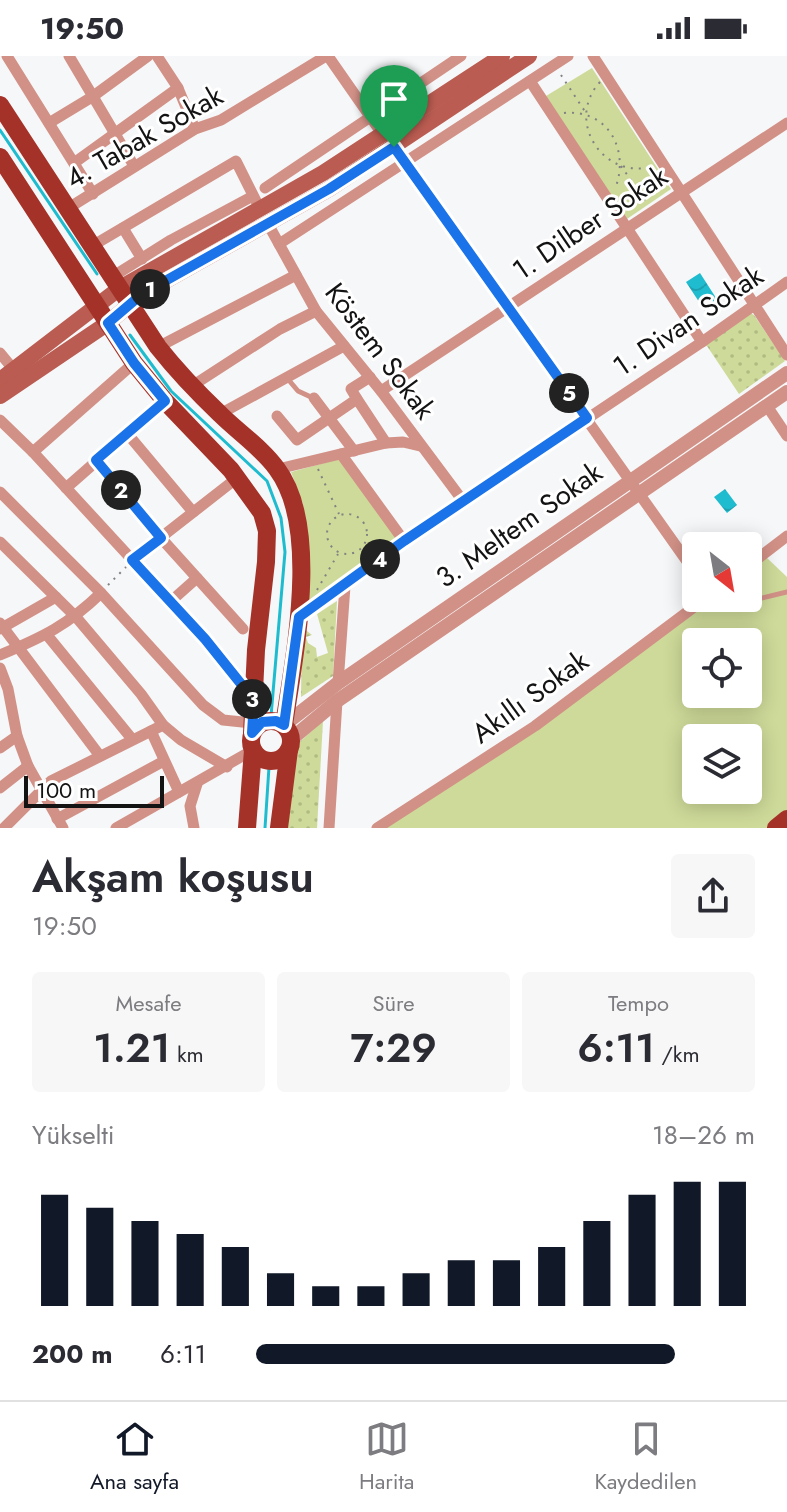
<!DOCTYPE html>
<html lang="tr">
<meta charset="utf-8">
<style>
body{margin:0;font-family:Jost,sans-serif;background:#f7f7f7;color:#2b2b33;height:100vh;display:flex;flex-direction:column;font-size:30px;white-space:nowrap}
*{box-sizing:border-box;margin:0}
p{font-size:26px;color:#7c7c81}
.icon{flex:none;width:44px;height:44px;fill:none;stroke:currentColor;stroke-width:2;stroke-linecap:round;stroke-linejoin:round}
.map{position:relative;height:772px;overflow:hidden}
.side{display:flex;flex-direction:column;background:#fff;flex:1}
.side>*{flex:none}
.needle{width:52px;rotate:149deg}
.buttons{position:absolute;left:682px;top:476px;display:grid;gap:16px}
.buttons a{display:grid;place-items:center;width:80px;height:80px;border-radius:8px;background:#fff;box-shadow:0 4px 20px #0003;font-size:40px}
.scale{position:absolute;left:24px;bottom:20px;width:140px;box-sizing:border-box;padding-left:8px;border:4px solid #131314;border-top:0;font-size:22px;line-height:28px;white-space:nowrap;color:#131314;-webkit-text-stroke:6px #fff;paint-order:stroke}
.pin{position:absolute;display:grid;place-items:center;width:68px;height:68px;color:#fff;margin:-82px -34px;border-radius:50% 50% 50% 0;rotate:-45deg;box-shadow:0 0 8px #0007}
.pin .icon{rotate:45deg}
.km{position:absolute;width:40px;height:40px;margin:-20px;border-radius:50%;background:#222;color:#fff;font-size:22px;line-height:40px;text-align:center}
.round{display:grid;place-items:center;flex:none;width:84px;height:84px;border-radius:8px;background:#f7f7f7}
.head{display:flex;align-items:center;justify-content:space-between;height:136px;padding:0 32px}
h1{font-size:44px;font-weight:600;line-height:60px}
.figures{display:grid;grid-template-columns:repeat(3,1fr);gap:12px;height:136px;padding:8px 32px}
.figures div{display:grid;align-content:center;border-radius:8px;background:#f7f7f7;text-align:center}
.figures b{font-size:40px;font-weight:600}
.figures small{font-size:22px;font-weight:400}
.figures p{font-size:22px}
.chart{height:224px;padding:16px 32px}
.chart p{display:flex;justify-content:space-between}
.chart svg{width:100%;height:144px;margin-top:8px;stroke:#111827;stroke-width:6}
ul{padding:0 32px;list-style:none;font-size:26px}
li{display:grid;grid-template-columns:128px 96px 1fr;align-items:center;height:60px}
li i{height:20px;border-radius:10px;background:#111827}
.status{display:flex;justify-content:space-between;align-items:center;height:56px;padding:0 40px;background:#fff;direction:ltr}
.status svg{height:22px;fill:currentColor}
.tabs{display:flex;justify-content:space-around;align-items:center;height:112px;border-top:2px solid #e1e1e2;background:#fff;font-size:22px;color:#7c7c81}
.tabs a{display:grid;justify-items:center;gap:4px}
.tabs .on{color:#111827}
.map>svg:first-child{display:block}
.grass{fill:url(#grass-dots)}
.park{fill:#ceda99;fill-rule:evenodd}
.water{fill:url(#water-waves)}
.lines{fill:none;stroke-linecap:round;stroke-linejoin:round}
.stream{stroke:#1fbccf;stroke-width:3}
.path{stroke:#828283;stroke-width:2;stroke-dasharray:2 6;stroke-linecap:butt}
.service{stroke:#d29187;stroke-width:5}
.minor{stroke:#d29187;stroke-width:11}
.tertiary{stroke:#d29187;stroke-width:14}
.secondary{stroke:#ba5c51;stroke-width:16}
.primary{stroke:#a53228;stroke-width:18}
.route-casing{stroke:#fff;stroke-width:16}
.route{stroke:#1a73e8;stroke-width:10}
.labels{text-anchor:middle;dominant-baseline:central;stroke-width:6;stroke-linejoin:round;paint-order:stroke}
.street-label{font-size:28px;fill:#131314;stroke:#fff}
</style>
<div class="status"><b>19:50</b><svg viewBox="0 0 49 12"><path d="M0 12V9h3v3zM5 12V6h3v6zM10 12V3h3v9zM15 12V0h3v12zM26 1h20v11H26zM47 4h2v5h-2z"/></svg></div>
<div class="map">
<svg width="787" height="772" viewBox="0 0 787 772">
<defs>
<pattern id="grass-dots" width="8" height="8" patternUnits="userSpaceOnUse" patternTransform="scale(2)"><rect width="8" height="8" fill="#ceda99"/><path d="M2 2h.1M6 6h.1" fill="none" stroke="#b0ba83" stroke-width="1.8" stroke-linecap="round"/></pattern>
<pattern id="water-waves" width="16" height="10" patternUnits="userSpaceOnUse" patternTransform="scale(2)"><rect width="16" height="10" fill="#1fbccf"/><path d="M0 5q4-4 8 0t8 0" fill="none" stroke="#1ba1b1"/></pattern>
</defs>
<rect width="100%" height="100%" fill="#f6f7f8"/>
<!-- grass -->
<g class="grass">
<polygon points="750,257 754,259 785,305 739,338 707,290 703,289"/>
<polygon points="337,545 333,620 301,641 302,571 312,579 306,581 308,587 316,592 317,601 328,597 317,558"/>
<polygon points="323,665 317,772 288,772 295,690"/>
</g>
<!-- park -->
<g class="park">
<polygon points="592,12 671,133 624,165 546,40"/>
<polygon points="339,403 397,483 306,550 303,448 291,416"/>
<path d="M766,501L787,521V757L768,772H383L711,542H748V515ZM696,586H748V638H696ZM696,682H748V734H696Z"/>
</g>
<!-- water -->
<g class="water">
<polygon points="700,217 718,245 705,255 686,226"/>
<polygon points="725,433 737,449 727,457 714,441"/>
</g>
<g class="lines">
<!-- stream -->
<g class="stream">
<polyline points="0,74 97,218"/>
<polyline points="130,279 171,335 267,425 281,462 285,496 271,660"/>
<polyline points="265,772 269,711"/>
</g>
<!-- path -->
<g class="path">
<polyline points="561,19 586,57"/>
<path d="M600,26C565,64 602,123 651,111"/>
<path d="M564,57C609,53 630,95 615,133"/>
<polyline points="621,110 647,147"/>
<polyline points="318,413 339,458"/>
<circle cx="347" cy="478" r="20"/>
<polyline points="108,529 126,511"/>
<polyline points="317,534 338,498"/>
</g>
<!-- service -->
<g class="service">
<polyline points="287,322 298,335 313,342"/>
<polyline points="715,542 737,548 787,536"/>
</g>
<!-- minor -->
<g class="minor">
<polyline points="7,0 93,138"/>
<polyline points="69,0 134,110"/>
<polyline points="157,0 178,32 195,73"/>
<polyline points="328,0 383,79"/>
<polyline points="593,0 787,299"/>
<polyline points="530,25 702,286"/>
<polyline points="49,67 92,41 148,0"/>
<polyline points="394,91 696,518"/>
<polyline points="74,107 178,32"/>
<polyline points="265,132 461,0"/>
<polyline points="67,153 195,73 221,64 326,0"/>
<polyline points="268,168 316,255 381,335 463,445"/>
<polyline points="123,172 142,203"/>
<polyline points="279,188 568,0"/>
<polyline points="92,190 236,105 260,153"/>
<polyline points="112,221 171,184 253,140"/>
<polyline points="158,291 296,219"/>
<polyline points="0,297 14,314"/>
<polyline points="192,330 280,273 316,255"/>
<polyline points="381,335 787,67"/>
<polyline points="314,342 354,395"/>
<polyline points="357,343 351,333 370,321"/>
<polyline points="767,350 787,380"/>
<polyline points="220,358 344,290"/>
<polyline points="277,360 297,384 357,343 386,387"/>
<polyline points="0,364 33,396 205,583 254,644"/>
<polyline points="126,376 193,456"/>
<polyline points="33,396 134,307"/>
<polyline points="341,398 404,485"/>
<polyline points="96,404 161,482 243,573"/>
<polyline points="278,413 386,387 403,386 420,390"/>
<polyline points="66,432 165,345"/>
<polyline points="0,436 101,537 203,649 223,664 252,667"/>
<polyline points="0,486 76,561 141,638 163,669 181,684 227,711"/>
<polyline points="132,504 237,422"/>
<polyline points="748,510 787,480"/>
<polyline points="170,546 197,522"/>
<polyline points="299,561 404,485 702,286 787,226"/>
<polyline points="0,567 100,700"/>
<polyline points="0,573 56,541"/>
<polyline points="47,579 132,683"/>
<path d="M0,599C43,581 68,569 101,537"/>
<polyline points="0,612 8,633 17,680 28,710 63,772"/>
<polyline points="338,627 345,530"/>
<polyline points="151,675 179,736"/>
<polyline points="0,692 17,680"/>
<polyline points="0,732 28,710"/>
<polyline points="57,763 164,705"/>
<polyline points="4,772 51,725 163,669"/>
<polyline points="116,772 253,694"/>
<polyline points="194,772 190,750 197,728"/>
<polyline points="329,772 337,645"/>
<polyline points="377,772 535,670 706,542"/>
</g>
<!-- tertiary -->
<g class="tertiary">
<polyline points="284,669 338,627 787,317"/>
<polyline points="291,687 295,680 337,645 787,336"/>
</g>
<!-- secondary -->
<g class="secondary">
<polyline points="0,324 120,232 323,117 502,0"/>
<polyline points="0,340 108,267 142,238 329,133 529,0"/>
</g>
<!-- primary -->
<g class="primary">
<path d="M0,49L158,291C177,315 198,337 220,358C238,376 262,392 277,413C321,472 294,600 284,669"/>
<polyline points="0,101 134,307 165,345 231,414 262,457 267,475 266,506 256,594 252,677"/>
<circle cx="271" cy="685" r="20"/>
<polyline points="247,772 253,694"/>
<polyline points="279,772 289,694"/>
<polyline points="776,772 787,763"/>
</g>
</g>
<g class="lines">
<defs>
<polygon id="route" points="394,91 587,362 404,485 299,561 284,669 276,665 262,666 252,677 254,644 205,583 132,504 161,482 96,404 165,345 134,307 108,267 142,238 329,133"/>
</defs>
<!-- route casing -->
<use href="#route" class="route-casing"/>
<!-- route -->
<use href="#route" class="route"/>
</g>
<g class="labels">
<!-- street labels -->
<g class="street-label">
<text transform="translate(144 81) rotate(-30)">4. Tabak Sokak</text>
<text transform="translate(590 167) rotate(-34)">1. Dilber Sokak</text>
<text transform="translate(688 265) rotate(-34)">1. Divan Sokak</text>
<text transform="translate(380 295) rotate(53)">Köstem Sokak</text>
<text transform="translate(519 469) rotate(-35)">3. Meltem Sokak</text>
<text transform="translate(530 641) rotate(-36)">Akıllı Sokak</text>
</g>
</g>
</svg>
<div class="buttons">
<a><svg class="needle" viewBox="-14 -14 28 28"><path d="M0-13l5 13h-10z" fill="#e53935"/><path d="M0 13l5-13h-10z" fill="#7c7c81"/></svg></a>
<a><svg class="icon" aria-label="locate" viewBox="0 0 24 24"><circle cx="12" cy="12" r="6"/><path d="M12 2v4M12 18v4M2 12h4M18 12h4"/></svg></a>
<a><svg class="icon" aria-label="layers" viewBox="0 0 24 24"><path d="M12 4l9 5-9 5-9-5zM3 14l9 5 9-5"/></svg></a>
</div>
<div class="scale">100 m</div>
<div class="pin" style="left:394px;top:91px;background:#1e9e55"><svg class="icon" aria-label="arrive" viewBox="0 0 24 24"><path d="M6 21V4h12l-3 4 3 4H6"/></svg></div>
<b class="km" style="left:150px;top:233px">1</b>
<b class="km" style="left:121px;top:434px">2</b>
<b class="km" style="left:252px;top:643px">3</b>
<b class="km" style="left:380px;top:503px">4</b>
<b class="km" style="left:569px;top:337px">5</b>
</div>
<section class="side">
<div class="head"><div><h1>Akşam koşusu</h1><p>19:50</p></div><a class="round"><svg class="icon" aria-label="share" viewBox="0 0 24 24"><path d="M12 15V3M7 8l5-5 5 5M5 13v7h14v-7"/></svg></a></div>
<div class="figures">
<div><p>Mesafe</p><b>1.21<small> km</small></b></div>
<div><p>Süre</p><b>7:29</b></div>
<div><p>Tempo</p><b>6:11<small> /km</small></b></div>
</div>
<div class="chart"><p><span>Yükselti</span>18–26 m</p>
<svg viewBox="0 0 160 44" preserveAspectRatio="none"><path d="M5 44V10M15 44V14M25 44V18M35 44V22M45 44V26M55 44V34M65 44V38M75 44V38M85 44V34M95 44V30M105 44V30M115 44V26M125 44V18M135 44V10M145 44V6M155 44V6"/></svg>
</div>
<ul>
<li><b>200 m</b>6:11<i style="width:84%"></i></li>
</ul>
</section>
<nav class="tabs">
<a class="on"><svg class="icon" aria-label="home" viewBox="0 0 24 24"><path d="M3 11l9-7 9 7M6 9v11h12V9"/></svg>Ana sayfa</a>
<a><svg class="icon" aria-label="map" viewBox="0 0 24 24"><path d="M3 6l6-2 6 2 6-2v14l-6 2-6-2-6 2zM9 4v14M15 6v14"/></svg>Harita</a>
<a><svg class="icon" aria-label="saved" viewBox="0 0 24 24"><path d="M7 4h10v16l-5-4-5 4z"/></svg>Kaydedilen</a>
</nav>
